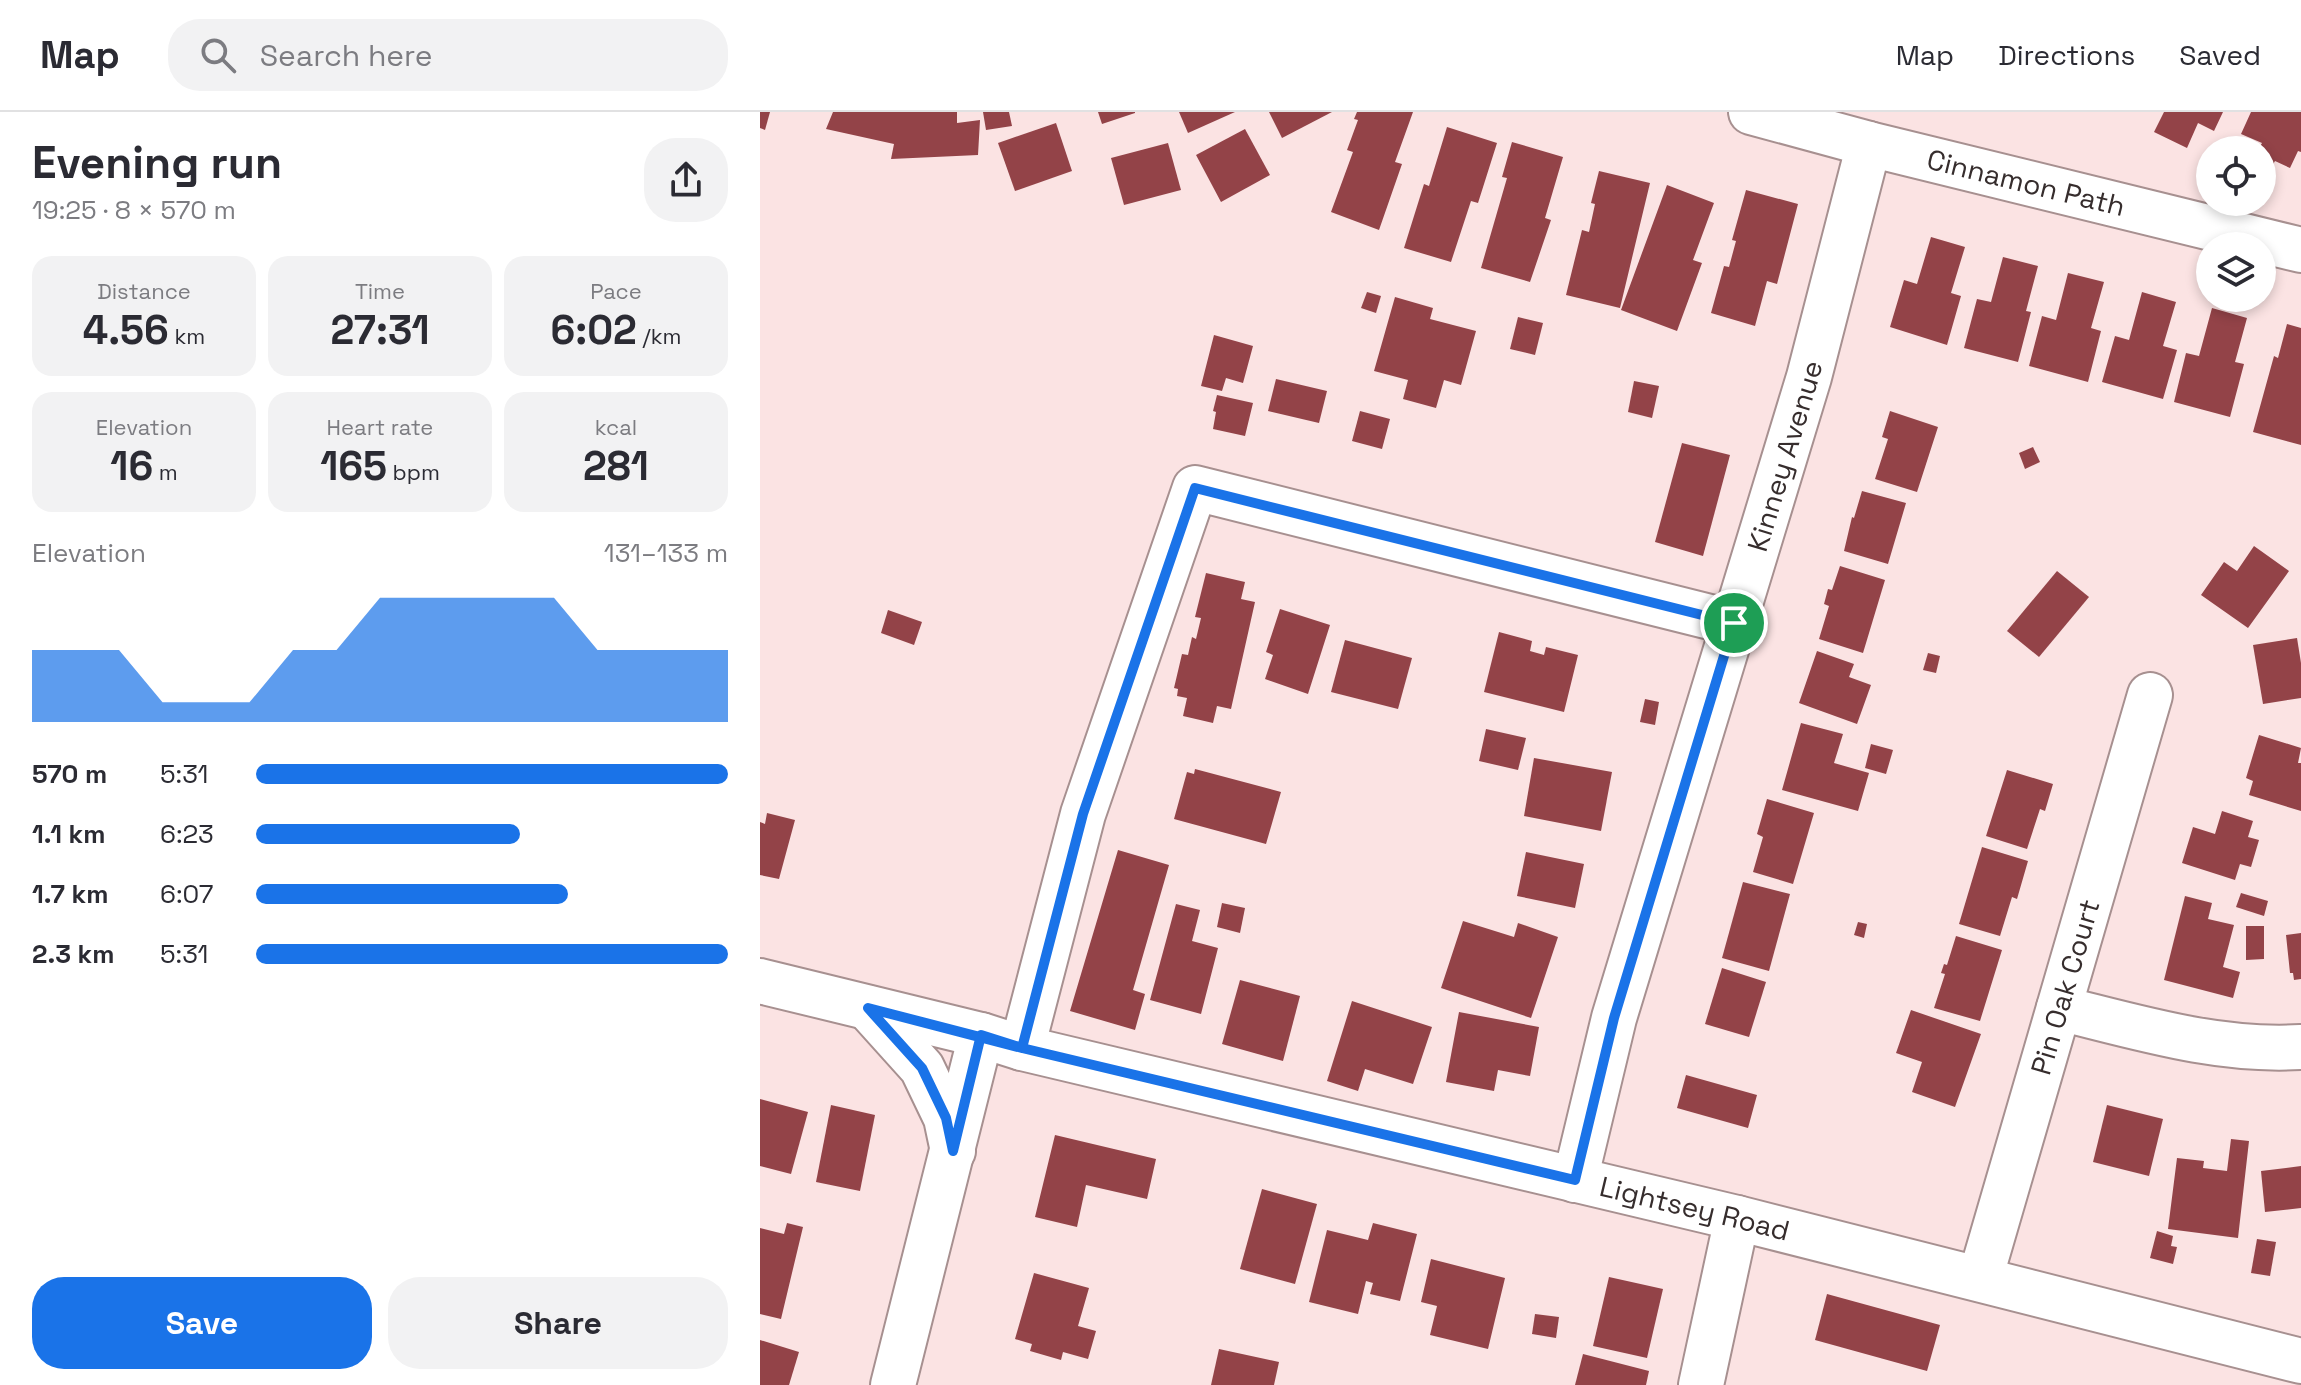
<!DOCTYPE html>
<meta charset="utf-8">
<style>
body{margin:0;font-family:"Space Grotesk",sans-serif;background:#f2f2f3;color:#2b2b33;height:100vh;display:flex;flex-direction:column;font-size:30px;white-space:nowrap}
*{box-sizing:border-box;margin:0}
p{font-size:26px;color:#7c7c81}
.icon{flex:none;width:44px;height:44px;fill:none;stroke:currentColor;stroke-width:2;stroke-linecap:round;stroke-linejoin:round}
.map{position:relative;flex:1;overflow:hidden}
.drawer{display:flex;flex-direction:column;background:#fff;width:760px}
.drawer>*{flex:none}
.tools{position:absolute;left:1436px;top:24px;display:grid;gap:16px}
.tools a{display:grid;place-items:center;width:80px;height:80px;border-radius:50%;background:#fff;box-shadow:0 4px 12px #0003;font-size:40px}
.pin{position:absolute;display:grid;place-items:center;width:68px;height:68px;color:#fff;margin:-34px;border:4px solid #fff;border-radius:50%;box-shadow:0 2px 8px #0007}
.round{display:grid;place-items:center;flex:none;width:84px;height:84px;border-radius:32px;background:#f2f2f3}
.headline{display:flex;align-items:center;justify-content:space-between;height:136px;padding:0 32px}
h1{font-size:44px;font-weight:700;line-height:60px}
.stats{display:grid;grid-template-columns:repeat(3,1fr);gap:12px;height:136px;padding:8px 32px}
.stats div{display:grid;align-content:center;border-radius:20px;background:#f2f2f3;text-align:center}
.stats b{font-size:40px;font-weight:700}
.stats small{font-size:22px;font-weight:400}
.stats p{font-size:22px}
.chart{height:224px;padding:16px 32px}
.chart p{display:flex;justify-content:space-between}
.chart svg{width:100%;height:144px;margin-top:8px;fill:#1a73e8;opacity:.7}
.cta{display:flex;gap:16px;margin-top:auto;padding:16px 32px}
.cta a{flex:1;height:92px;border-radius:32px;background:#1a73e8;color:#fff;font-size:32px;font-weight:700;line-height:92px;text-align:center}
.cta a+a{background:#f2f2f3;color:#2b2b33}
ul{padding:0 32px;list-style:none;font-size:26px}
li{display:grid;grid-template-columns:128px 96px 1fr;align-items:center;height:60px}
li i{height:20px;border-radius:10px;background:#1a73e8}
header{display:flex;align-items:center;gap:48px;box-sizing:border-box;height:112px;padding:0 40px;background:#fff;border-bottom:2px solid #e1e1e2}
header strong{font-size:38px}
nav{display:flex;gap:44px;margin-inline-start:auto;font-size:28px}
.search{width:560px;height:72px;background:#f2f2f3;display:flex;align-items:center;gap:20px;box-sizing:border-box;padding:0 28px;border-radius:32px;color:#7c7c81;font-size:30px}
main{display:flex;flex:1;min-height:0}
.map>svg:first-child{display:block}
.building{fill:#934348}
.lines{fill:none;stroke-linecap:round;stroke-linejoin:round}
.minor-casing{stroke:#a79090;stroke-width:48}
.minor{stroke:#fff;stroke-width:44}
.route-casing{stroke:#fff;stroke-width:16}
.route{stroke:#1a73e8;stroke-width:10}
.labels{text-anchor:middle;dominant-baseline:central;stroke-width:8;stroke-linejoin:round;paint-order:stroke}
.street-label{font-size:28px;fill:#362d2d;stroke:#fff}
</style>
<header>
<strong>Map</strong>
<div class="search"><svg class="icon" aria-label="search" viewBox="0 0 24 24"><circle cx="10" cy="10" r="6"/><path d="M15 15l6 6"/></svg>Search here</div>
<nav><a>Map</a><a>Directions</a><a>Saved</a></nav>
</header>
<main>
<section class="drawer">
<div class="headline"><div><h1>Evening run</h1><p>19:25 · 8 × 570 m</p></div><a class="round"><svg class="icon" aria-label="share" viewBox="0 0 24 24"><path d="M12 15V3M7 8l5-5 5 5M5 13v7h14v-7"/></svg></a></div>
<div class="stats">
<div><p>Distance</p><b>4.56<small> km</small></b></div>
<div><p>Time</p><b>27:31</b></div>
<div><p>Pace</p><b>6:02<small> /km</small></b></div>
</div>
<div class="stats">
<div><p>Elevation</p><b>16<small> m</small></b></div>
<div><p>Heart rate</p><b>165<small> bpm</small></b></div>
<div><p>kcal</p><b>281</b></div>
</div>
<div class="chart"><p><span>Elevation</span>131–133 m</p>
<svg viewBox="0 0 160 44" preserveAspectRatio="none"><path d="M0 44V22L10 22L20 22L30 38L40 38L50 38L60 22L70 22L80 6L90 6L100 6L110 6L120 6L130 22L140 22L150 22L160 22V44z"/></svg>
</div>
<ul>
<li><b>570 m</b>5:31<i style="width:100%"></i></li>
<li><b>1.1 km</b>6:23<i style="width:56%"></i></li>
<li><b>1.7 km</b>6:07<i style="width:66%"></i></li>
<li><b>2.3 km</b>5:31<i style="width:100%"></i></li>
</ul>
<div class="cta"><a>Save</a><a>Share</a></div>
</section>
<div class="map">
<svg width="1541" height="1273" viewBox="0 0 1541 1273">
<rect width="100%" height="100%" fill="#fbe3e3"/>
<!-- building -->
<g class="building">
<polygon points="0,0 10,0 5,18 0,16"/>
<polygon points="73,0 197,0 197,11 220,8 218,43 131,47 134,32 66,17"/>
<polygon points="223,0 249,0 252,14 226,18"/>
<polygon points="338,0 375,0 375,1 342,12"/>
<polygon points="419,0 475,0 428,21"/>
<polygon points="509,0 572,0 522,26"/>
<polygon points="597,0 653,0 635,50 642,52 619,118 571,100 593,40 587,38 598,8 594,7"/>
<polygon points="1404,0 1463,0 1454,19 1438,11 1427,36 1394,20"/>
<polygon points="1491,0 1541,0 1541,40 1538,39 1530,56 1515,49 1511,56 1502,51 1502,38 1498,38 1502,31 1481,22"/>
<polygon points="296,11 312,59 255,79 238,31"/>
<polygon points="687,15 737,31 718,91 711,89 691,150 644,136 664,72 669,74"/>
<polygon points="485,17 510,63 461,90 436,43"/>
<polygon points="752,30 803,45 785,106 791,108 770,170 721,156 747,66 742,65"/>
<polygon points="408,31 421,78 364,93 351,46"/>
<polygon points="839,59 890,71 860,196 806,183 822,118 829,120 835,92 831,91"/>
<polygon points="907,73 954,91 933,148 942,151 917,219 861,198"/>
<polygon points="986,78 1038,92 1017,172 1007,169 995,214 951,201 964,154 969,155 976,129 972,128"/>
<polygon points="1171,125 1205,135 1191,181 1201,184 1187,233 1130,215 1144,168 1157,172"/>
<polygon points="1243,145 1278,154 1266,199 1271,200 1258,250 1204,236 1217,187 1231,190"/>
<polygon points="1308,161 1344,170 1331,216 1341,219 1328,270 1269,254 1282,204 1296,208"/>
<polygon points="607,180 621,184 616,201 601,196"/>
<polygon points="1382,180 1416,190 1403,234 1417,238 1403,287 1342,270 1355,224 1369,228"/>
<polygon points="635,185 673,196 670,207 716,219 701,273 684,268 676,296 643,287 648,268 614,259"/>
<polygon points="1452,196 1487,206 1475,250 1484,252 1470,305 1414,290 1426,241 1439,244"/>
<polygon points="758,205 783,211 775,243 750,237"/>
<polygon points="1527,212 1541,216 1541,333 1493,320 1514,244 1518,246"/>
<polygon points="454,223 493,234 483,271 466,266 462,279 441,274"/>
<polygon points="516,267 567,279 559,311 508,299"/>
<polygon points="874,269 899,274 892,306 868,300"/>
<polygon points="457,283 493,291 485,324 453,317 456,300 453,299"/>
<polygon points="600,299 630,307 622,337 592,329"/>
<polygon points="1130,299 1178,315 1157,380 1115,367 1128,327 1122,325"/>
<polygon points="922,331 970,343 943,444 895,430"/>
<polygon points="1273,335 1280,350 1265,357 1259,341"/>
<polygon points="1102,379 1146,391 1128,452 1084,439 1092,405 1094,406"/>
<polygon points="1494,434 1529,459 1488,516 1441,483 1464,450 1477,459"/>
<polygon points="1080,454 1125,468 1103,541 1059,527 1069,494 1064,492 1068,477 1072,478"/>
<polygon points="1297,459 1329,485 1279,545 1247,519"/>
<polygon points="446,461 485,470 481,487 495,490 471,597 457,594 453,611 423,604 427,586 417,584 418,577 414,576 422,542 428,543 432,525 436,527 441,506 435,505"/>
<polygon points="520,497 570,513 548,582 505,567 513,543 506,540"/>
<polygon points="128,498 162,510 154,533 121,521"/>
<polygon points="739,520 772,529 770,539 784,543 786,535 818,543 804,600 724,580"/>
<polygon points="1537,526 1541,551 1541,586 1503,592 1493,533"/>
<polygon points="585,528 652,546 638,597 571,580"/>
<polygon points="1057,539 1094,552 1089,565 1111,573 1097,612 1039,591"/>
<polygon points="1168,541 1180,544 1176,561 1163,558"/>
<polygon points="885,587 899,590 895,613 880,610"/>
<polygon points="1041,611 1083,622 1074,651 1109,661 1098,699 1022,678"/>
<polygon points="726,617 766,626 758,658 719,649"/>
<polygon points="1499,623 1541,636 1538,651 1541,651 1541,699 1489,683 1493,669 1486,666"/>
<polygon points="1111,632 1133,638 1126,662 1105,656"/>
<polygon points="774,646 852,660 841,719 764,704"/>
<polygon points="435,657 521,680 506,732 414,707 427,660 434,662"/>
<polygon points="1247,658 1293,672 1285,699 1280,697 1267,737 1226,724"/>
<polygon points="1007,687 1054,701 1033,772 993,760 1003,725 997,722"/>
<polygon points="1462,699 1493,709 1488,725 1499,728 1491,755 1480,752 1475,768 1422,751 1433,715 1455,722"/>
<polygon points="7,701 35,708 19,767 0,763 0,710 5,712"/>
<polygon points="1222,735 1268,749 1257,787 1252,785 1240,824 1199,812"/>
<polygon points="358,738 409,753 373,878 385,882 375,918 310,899"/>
<polygon points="766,740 824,752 815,796 757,784"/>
<polygon points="983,770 1030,782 1009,859 962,846"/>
<polygon points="1481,781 1508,789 1504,804 1476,795"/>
<polygon points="1425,784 1452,791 1448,807 1474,813 1463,855 1480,860 1473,886 1404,868"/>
<polygon points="462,791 485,796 480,821 457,815"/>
<polygon points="416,792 440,798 432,829 458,836 441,902 390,888"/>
<polygon points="703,809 754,825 758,811 798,825 771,906 681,876"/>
<polygon points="1098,810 1107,812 1104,826 1094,823"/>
<polygon points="1486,814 1504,814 1504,847 1486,848"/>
<polygon points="1541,821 1541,867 1534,868 1533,861 1530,861 1526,823"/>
<polygon points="1196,824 1242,838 1220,909 1174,896 1185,862 1181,861 1184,852 1187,853"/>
<polygon points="962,856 1006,870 989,925 945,912"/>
<polygon points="480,868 540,884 523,949 462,932"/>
<polygon points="592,889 672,915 653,972 605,957 598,979 567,969"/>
<polygon points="1151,898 1221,922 1195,995 1152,980 1162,950 1136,941"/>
<polygon points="699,900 779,915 770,964 738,958 734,979 686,970"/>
<polygon points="926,963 997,983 988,1016 917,996"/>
<polygon points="0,987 48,1000 31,1062 0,1054"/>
<polygon points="71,993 115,1003 100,1079 56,1070"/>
<polygon points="1347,993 1403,1007 1389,1064 1333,1050"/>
<polygon points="295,1023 396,1047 387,1087 326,1073 317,1115 275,1105"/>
<polygon points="1471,1027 1489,1029 1478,1126 1408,1117 1417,1046 1444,1049 1443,1056 1467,1059"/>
<polygon points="1541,1054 1541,1096 1505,1100 1501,1059"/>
<polygon points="502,1077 557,1092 535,1172 480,1157"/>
<polygon points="27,1111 43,1115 21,1207 0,1202 0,1116 24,1122"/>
<polygon points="613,1111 657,1122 640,1189 610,1182 613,1171 606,1169 598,1202 549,1190 567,1118 608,1128"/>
<polygon points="1397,1119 1413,1124 1411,1134 1417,1135 1413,1152 1390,1146"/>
<polygon points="1497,1127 1516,1130 1510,1164 1491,1161"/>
<polygon points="671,1147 745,1166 728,1237 670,1223 677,1194 661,1190"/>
<polygon points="274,1161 329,1176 318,1214 336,1219 328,1247 303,1240 301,1248 270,1239 272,1232 255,1227"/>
<polygon points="849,1165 903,1177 887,1246 833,1234"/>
<polygon points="1067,1182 1180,1213 1167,1259 1055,1228"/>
<polygon points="775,1202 799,1205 796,1226 772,1222"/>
<polygon points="0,1228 39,1240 29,1273 0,1273"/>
<polygon points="459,1237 519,1250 514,1273 451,1273"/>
<polygon points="823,1242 889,1259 886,1273 815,1273"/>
</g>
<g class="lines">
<defs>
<g id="minor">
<path id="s1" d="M991,0L1109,32L1541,138"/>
<path id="s2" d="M0,869L221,923L262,936L977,1106L1541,1249"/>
<polyline points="108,896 162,956 186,1006 193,1039"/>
<path d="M1299,896C1380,916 1458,940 1541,935"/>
<polyline points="262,936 323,702 435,376 974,511"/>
<path id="s3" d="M815,1068L854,906L1049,265L1109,32"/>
<path id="s4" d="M1220,1167L1390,583"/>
<polyline points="133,1273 221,923"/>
<polyline points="941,1273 977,1106"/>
</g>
</defs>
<!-- minor casing -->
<use href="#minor" class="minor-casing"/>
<!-- minor -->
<use href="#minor" class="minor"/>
</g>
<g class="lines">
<defs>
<polyline id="route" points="974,511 435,376 323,702 262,936 108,896 162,956 186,1006 193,1039 221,923 262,936 815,1068 854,906 974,511"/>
</defs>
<!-- route casing -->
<use href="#route" class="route-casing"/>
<!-- route -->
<use href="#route" class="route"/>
</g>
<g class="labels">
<!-- street labels -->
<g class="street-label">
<text stroke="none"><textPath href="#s1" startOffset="284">Cinnamon Path</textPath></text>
<text stroke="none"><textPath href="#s3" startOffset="754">Kinney Avenue</textPath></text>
<text stroke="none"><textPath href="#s4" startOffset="304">Pin Oak Court</textPath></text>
<text stroke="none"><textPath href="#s2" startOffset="962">Lightsey Road</textPath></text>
</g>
</g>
</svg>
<div class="tools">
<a><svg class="icon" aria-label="locate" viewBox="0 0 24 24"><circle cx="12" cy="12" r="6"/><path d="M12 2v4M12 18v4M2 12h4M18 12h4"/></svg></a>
<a><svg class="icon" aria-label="layers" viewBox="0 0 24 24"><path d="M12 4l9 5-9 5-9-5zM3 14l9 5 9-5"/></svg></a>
</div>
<div class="pin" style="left:974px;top:511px;background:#1e9e55"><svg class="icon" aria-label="arrive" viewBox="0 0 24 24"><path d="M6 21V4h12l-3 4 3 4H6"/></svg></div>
</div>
</main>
